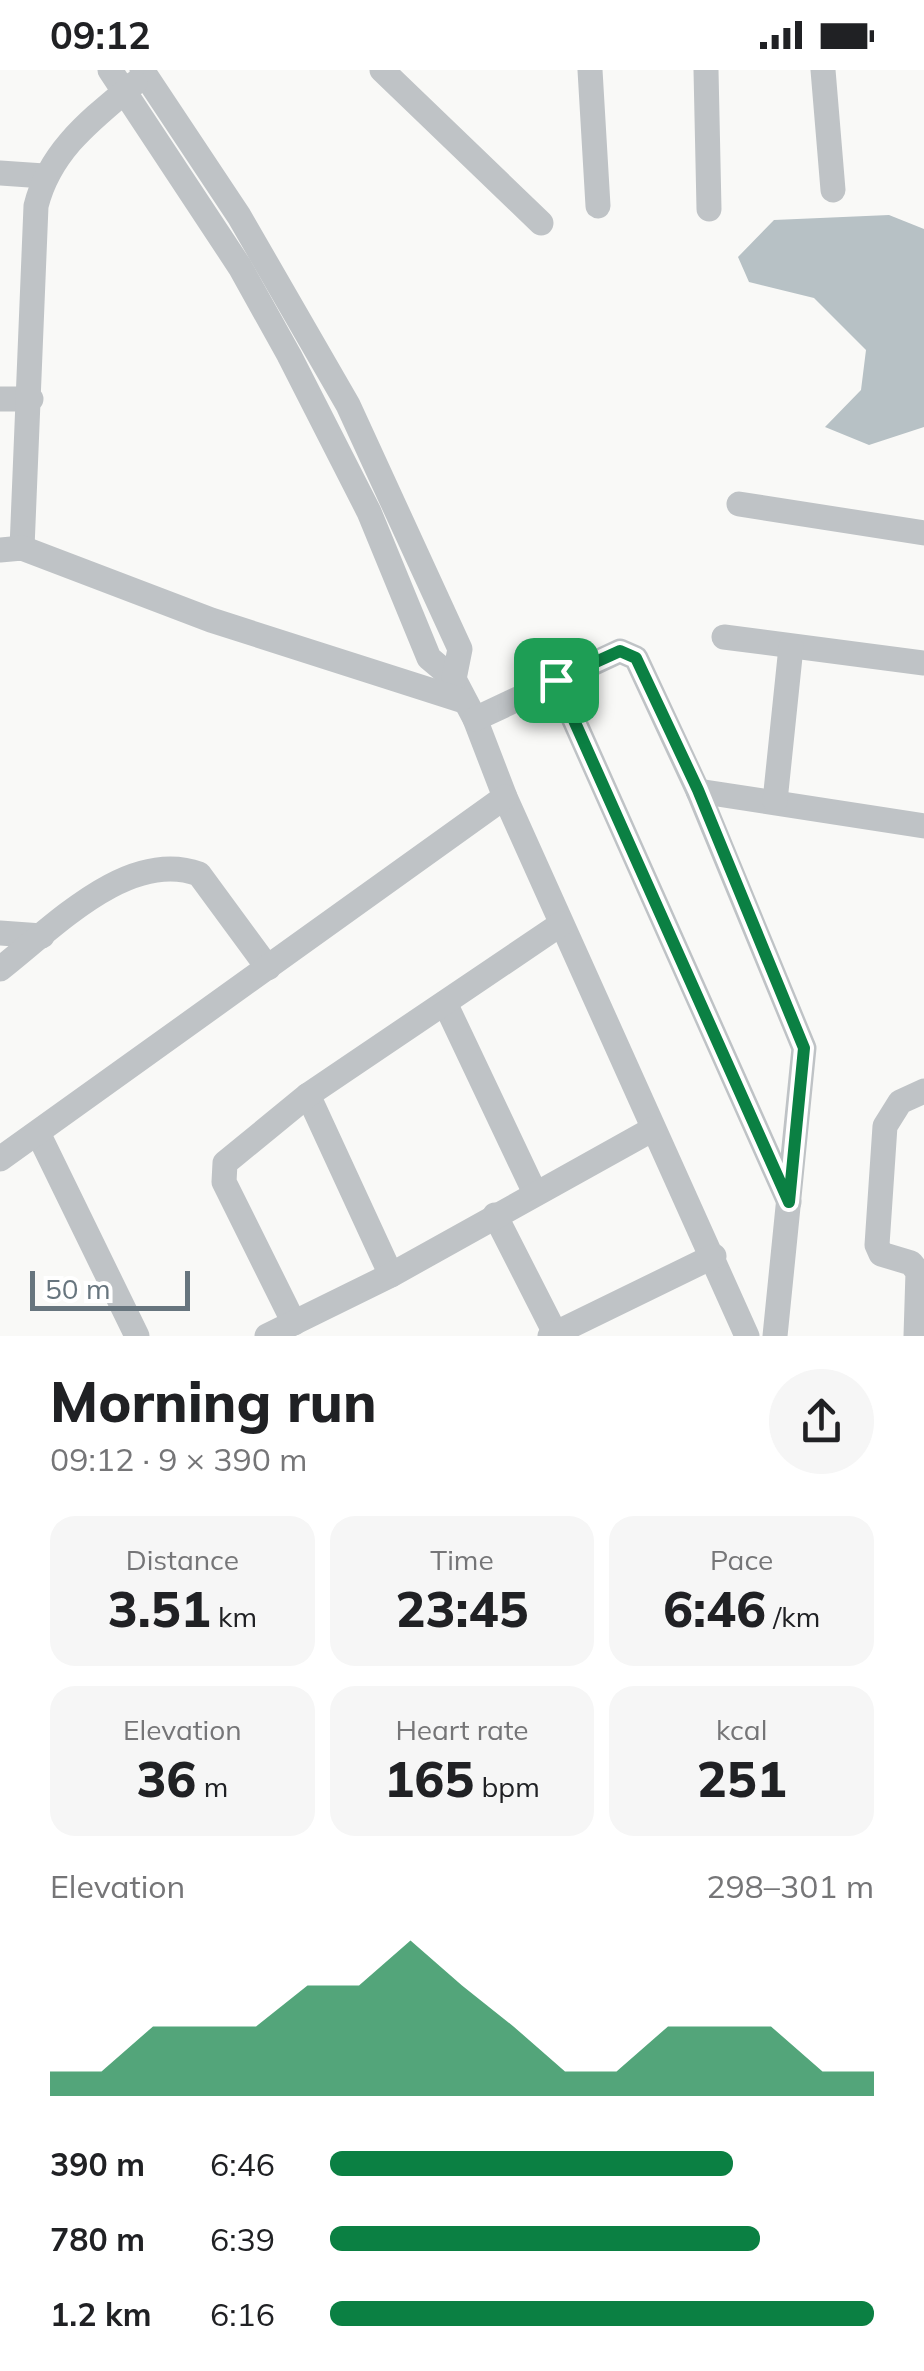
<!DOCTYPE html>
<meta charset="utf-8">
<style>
body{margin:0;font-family:Mulish,sans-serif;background:#f6f6f6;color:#202124;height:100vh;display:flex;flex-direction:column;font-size:38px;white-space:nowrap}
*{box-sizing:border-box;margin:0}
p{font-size:32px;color:#757577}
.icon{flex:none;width:55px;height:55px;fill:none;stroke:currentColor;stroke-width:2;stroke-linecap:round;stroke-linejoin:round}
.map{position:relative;height:1266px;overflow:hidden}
.drawer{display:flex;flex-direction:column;background:#fff;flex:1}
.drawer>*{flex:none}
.scale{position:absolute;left:30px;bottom:25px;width:160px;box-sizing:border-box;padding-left:10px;border:5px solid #67757e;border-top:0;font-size:28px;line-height:35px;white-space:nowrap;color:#67757e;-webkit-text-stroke:8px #fff;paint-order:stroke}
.pin{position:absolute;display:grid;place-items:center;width:85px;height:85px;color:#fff;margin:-42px;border-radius:20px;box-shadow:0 5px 15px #0006}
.round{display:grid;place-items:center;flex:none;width:105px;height:105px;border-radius:52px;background:#f6f6f6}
.overview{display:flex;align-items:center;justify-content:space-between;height:170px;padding:0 50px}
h1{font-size:55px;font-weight:800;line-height:75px}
.figures{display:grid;grid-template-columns:repeat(3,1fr);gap:15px;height:170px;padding:10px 50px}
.figures div{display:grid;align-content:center;border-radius:25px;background:#f6f6f6;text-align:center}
.figures b{font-size:50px;font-weight:800}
.figures small{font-size:28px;font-weight:400}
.figures p{font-size:28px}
.chart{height:280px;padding:20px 50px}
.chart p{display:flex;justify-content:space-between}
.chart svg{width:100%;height:180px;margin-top:10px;fill:#0b8043;opacity:.7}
ul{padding:0 50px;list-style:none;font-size:32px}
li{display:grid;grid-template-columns:160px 120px 1fr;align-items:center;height:75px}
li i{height:25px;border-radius:12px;background:#0b8043}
.status{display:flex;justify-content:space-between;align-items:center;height:70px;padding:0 50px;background:#fff;direction:ltr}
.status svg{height:28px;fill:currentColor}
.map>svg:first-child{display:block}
.water{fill:#b7c1c5}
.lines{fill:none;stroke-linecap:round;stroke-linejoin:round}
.minor{stroke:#bfc3c6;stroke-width:25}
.route-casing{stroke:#fff;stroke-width:20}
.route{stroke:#0b8043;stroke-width:12}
</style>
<div class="status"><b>09:12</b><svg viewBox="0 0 49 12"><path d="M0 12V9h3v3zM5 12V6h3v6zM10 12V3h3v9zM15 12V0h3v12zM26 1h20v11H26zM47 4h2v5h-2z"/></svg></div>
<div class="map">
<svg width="924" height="1266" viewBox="0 0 924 1266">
<rect width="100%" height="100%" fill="#f9f9f7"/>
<!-- water -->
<polygon class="water" points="889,145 924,159 924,357 869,375 825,357 861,320 866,280 814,228 749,212 738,187 774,150"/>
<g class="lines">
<!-- minor -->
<g class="minor">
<polyline points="110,0 240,197 289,285 369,442 429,588 454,609 475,649 505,727 747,1266"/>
<polyline points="142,0 239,146 348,335 460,579 454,609"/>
<polyline points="382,0 541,153"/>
<polyline points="590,0 598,136"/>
<polyline points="706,0 709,139"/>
<polyline points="823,0 833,120"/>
<polyline points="0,103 44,106"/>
<polyline points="0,329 31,329"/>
<polyline points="739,434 924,463"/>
<path d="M22,478L36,136C50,80 92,49 135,13"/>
<polyline points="0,480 22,478 211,550 464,631"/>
<polyline points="724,567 924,593"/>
<polyline points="556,610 789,1132"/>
<polyline points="475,649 620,581 636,588 698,721 804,978 775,1266"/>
<polyline points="698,721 924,756"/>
<polyline points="775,731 791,577"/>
<polyline points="0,863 42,866"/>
<path d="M0,899C53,858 128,778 199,804L268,898"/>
<polyline points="445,933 535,1123"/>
<polyline points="308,1025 391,1205"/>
<polyline points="38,1063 137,1266"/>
<polyline points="0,1089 505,727"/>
<polyline points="495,1145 555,1263"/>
<polyline points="294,1253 224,1112 225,1093 308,1025 561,854"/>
<polyline points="267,1266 391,1205 653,1059"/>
<polyline points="550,1266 714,1186"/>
<polyline points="916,1266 918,1202 911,1193 881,1184 877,1175 885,1056 900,1032 924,1021"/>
</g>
</g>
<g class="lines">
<defs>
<polygon id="route" points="620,581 636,588 698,720 804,978 789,1132 556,610"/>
</defs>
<!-- route casing -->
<use href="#route" class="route-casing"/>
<!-- route -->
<use href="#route" class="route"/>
</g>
</svg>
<div class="scale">50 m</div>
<div class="pin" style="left:556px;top:610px;background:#1e9e55"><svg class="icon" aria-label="arrive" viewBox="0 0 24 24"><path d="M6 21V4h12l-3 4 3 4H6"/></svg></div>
</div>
<section class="drawer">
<div class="overview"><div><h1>Morning run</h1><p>09:12 · 9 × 390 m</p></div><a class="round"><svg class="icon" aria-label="share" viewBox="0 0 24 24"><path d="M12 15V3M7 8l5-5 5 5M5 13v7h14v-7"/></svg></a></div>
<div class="figures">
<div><p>Distance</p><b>3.51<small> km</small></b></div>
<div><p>Time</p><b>23:45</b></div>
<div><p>Pace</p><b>6:46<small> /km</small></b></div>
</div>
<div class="figures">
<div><p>Elevation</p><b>36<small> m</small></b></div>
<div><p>Heart rate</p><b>165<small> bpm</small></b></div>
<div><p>kcal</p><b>251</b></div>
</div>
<div class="chart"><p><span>Elevation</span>298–301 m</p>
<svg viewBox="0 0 160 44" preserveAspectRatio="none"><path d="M0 44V38L10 38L20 27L30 27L40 27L50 17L60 17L70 6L80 17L90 27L100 38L110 38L120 27L130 27L140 27L150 38L160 38V44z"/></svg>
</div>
<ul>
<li><b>390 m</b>6:46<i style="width:74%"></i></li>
<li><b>780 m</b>6:39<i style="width:79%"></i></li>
<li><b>1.2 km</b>6:16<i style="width:100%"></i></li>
</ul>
</section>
